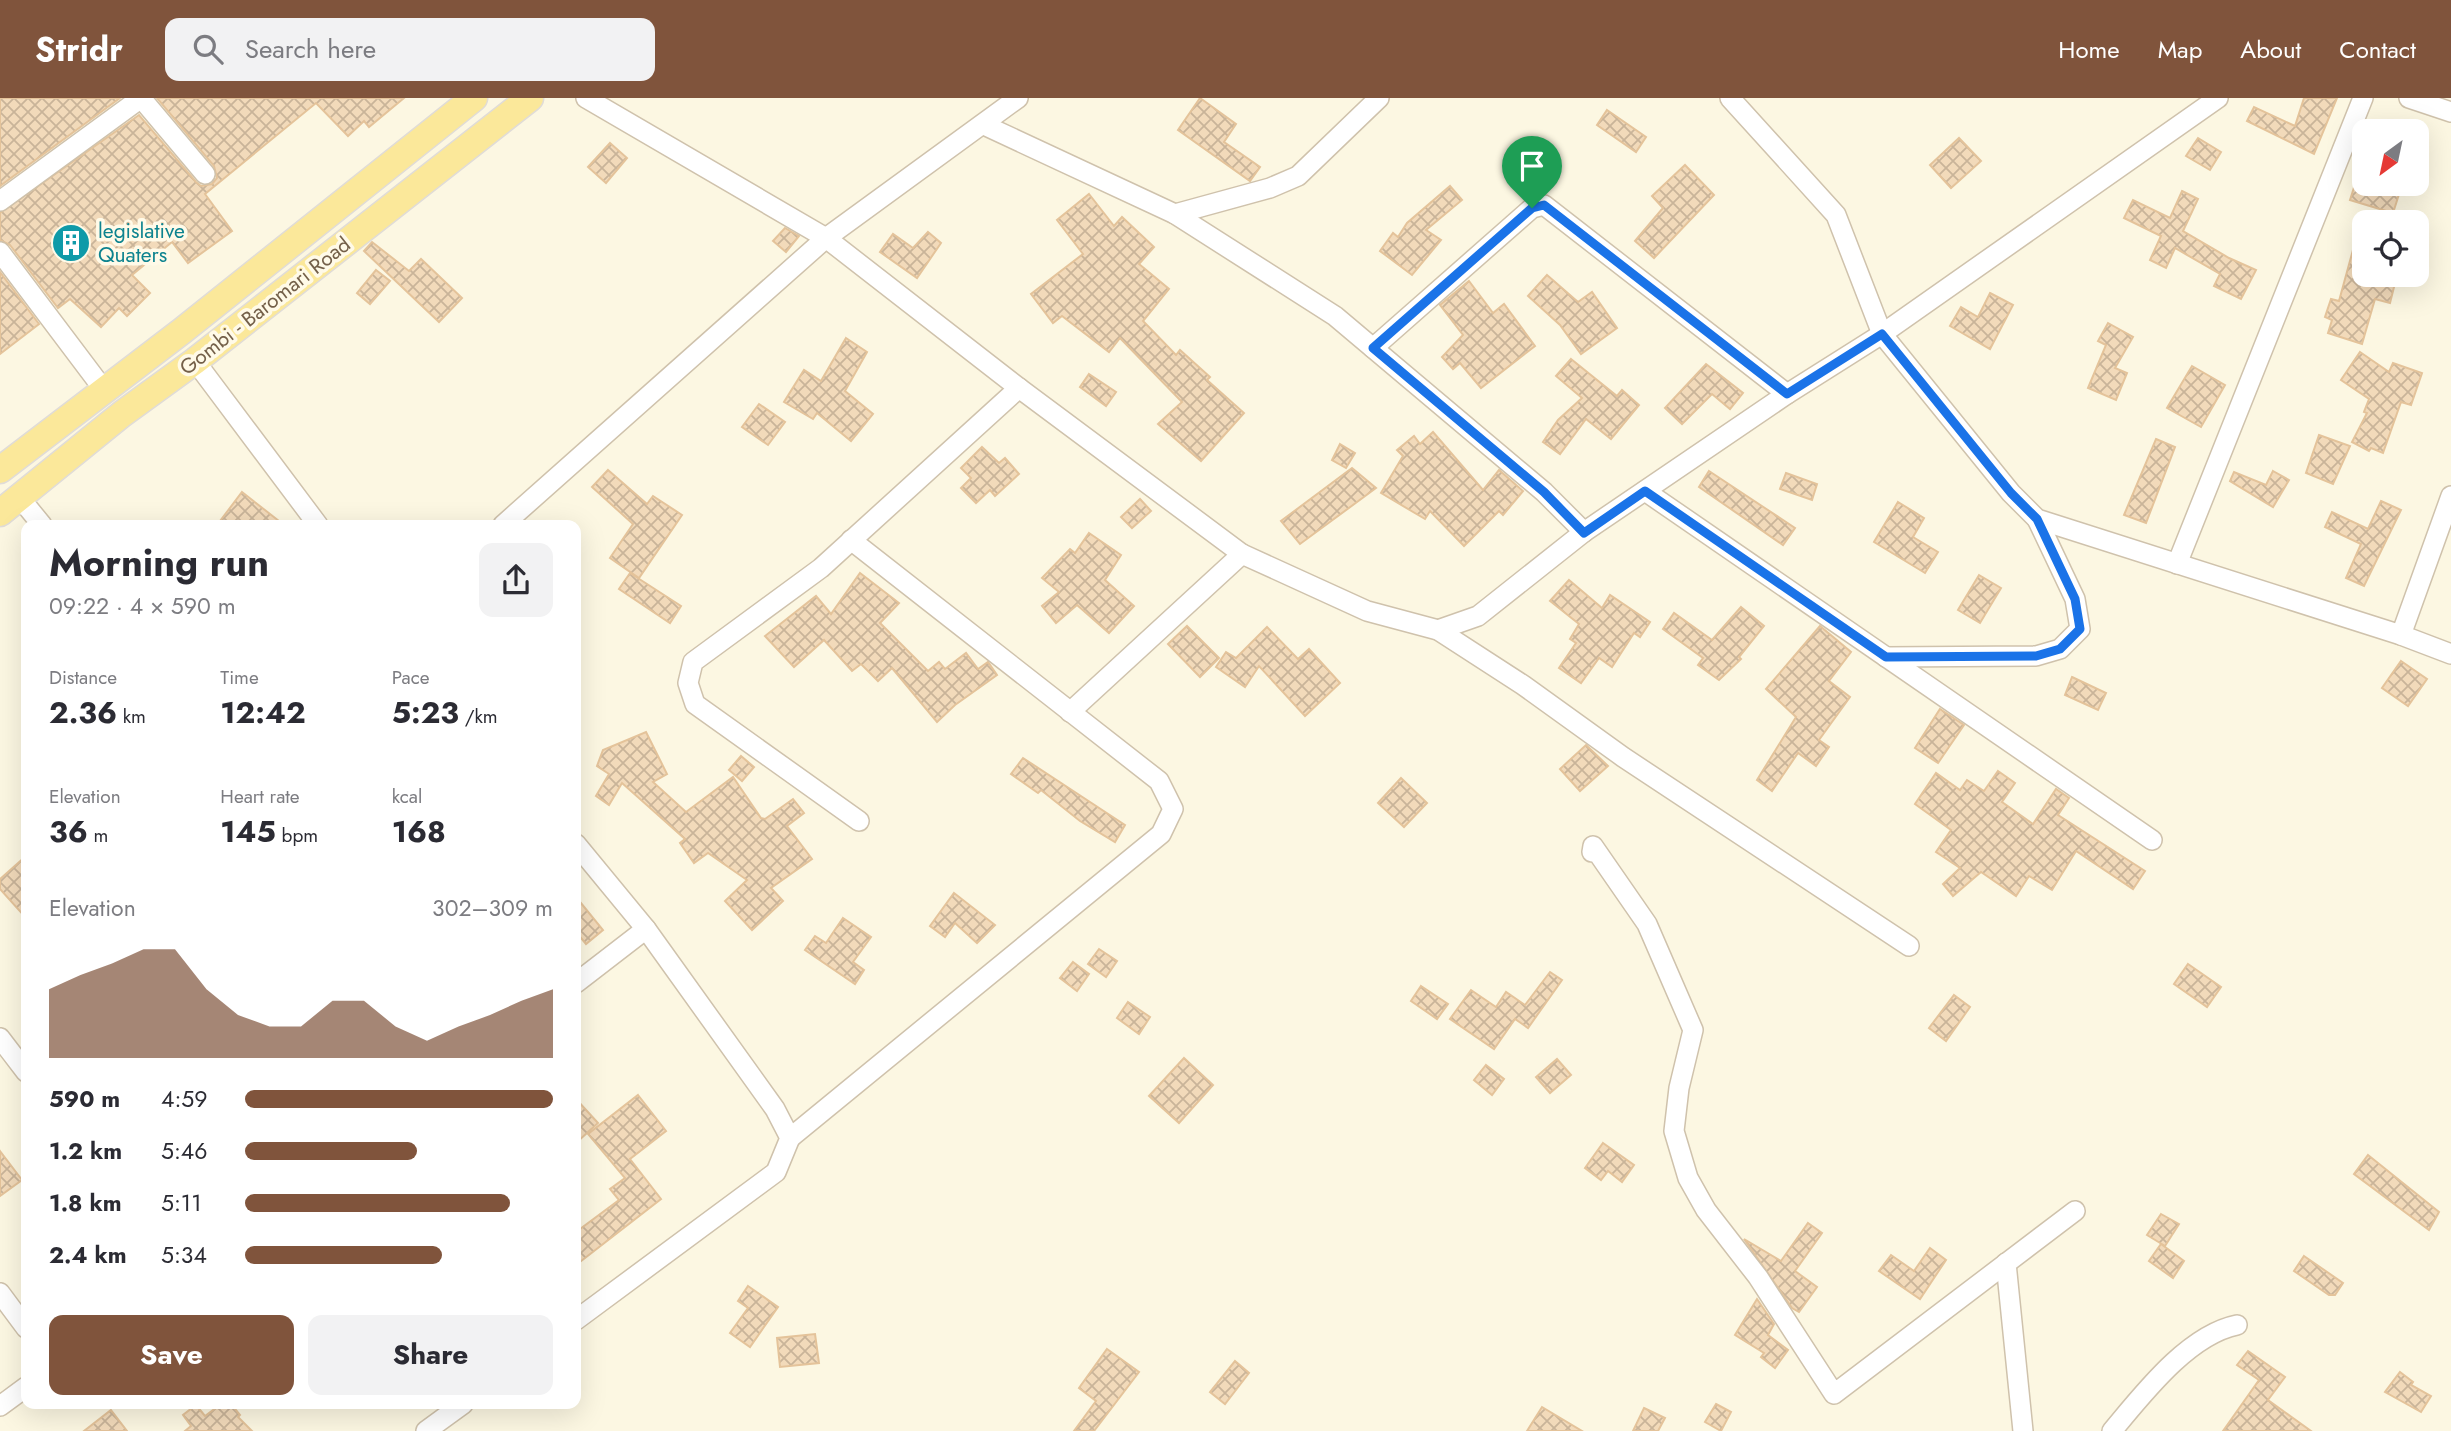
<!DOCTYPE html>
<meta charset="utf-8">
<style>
body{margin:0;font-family:Jost,sans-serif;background:#f2f2f3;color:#2b2b33;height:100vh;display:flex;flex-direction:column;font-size:26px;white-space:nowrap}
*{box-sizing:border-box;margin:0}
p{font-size:23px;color:#7c7c81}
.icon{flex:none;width:38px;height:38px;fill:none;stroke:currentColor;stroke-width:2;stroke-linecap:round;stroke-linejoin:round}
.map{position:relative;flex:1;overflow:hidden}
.details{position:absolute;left:21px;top:422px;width:560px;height:889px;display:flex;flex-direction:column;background:#fff;border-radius:14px;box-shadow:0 7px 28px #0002}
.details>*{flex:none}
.needle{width:46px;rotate:213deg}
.controls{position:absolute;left:2352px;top:21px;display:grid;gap:14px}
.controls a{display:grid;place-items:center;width:77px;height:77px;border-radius:14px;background:#fff;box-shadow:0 7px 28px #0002;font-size:35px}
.pin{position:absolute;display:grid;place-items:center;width:60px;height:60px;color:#fff;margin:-72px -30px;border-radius:50% 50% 50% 0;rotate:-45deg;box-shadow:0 0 7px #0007}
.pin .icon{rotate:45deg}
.round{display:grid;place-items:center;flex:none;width:74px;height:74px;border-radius:14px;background:#f2f2f3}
.overview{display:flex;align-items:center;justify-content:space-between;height:119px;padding:0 28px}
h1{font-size:38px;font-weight:700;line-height:52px}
.figures{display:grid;grid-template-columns:repeat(3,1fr);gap:10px;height:119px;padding:7px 28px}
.figures div{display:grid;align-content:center}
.figures b{font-size:30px;font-weight:700}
.figures small{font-size:19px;font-weight:400}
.figures p{font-size:19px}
.chart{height:196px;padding:14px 28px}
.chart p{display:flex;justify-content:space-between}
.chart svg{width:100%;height:126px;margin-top:7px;fill:#80543c;opacity:.7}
.action{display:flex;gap:14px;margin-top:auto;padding:14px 28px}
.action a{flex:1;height:80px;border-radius:14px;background:#80543c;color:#fff;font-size:28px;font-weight:700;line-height:80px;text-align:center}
.action a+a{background:#f2f2f3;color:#2b2b33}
ul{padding:0 28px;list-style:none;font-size:23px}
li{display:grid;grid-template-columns:112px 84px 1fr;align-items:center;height:52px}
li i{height:18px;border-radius:9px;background:#80543c}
header{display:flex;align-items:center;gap:42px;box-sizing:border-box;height:98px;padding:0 35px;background:#80543c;color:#fff}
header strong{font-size:33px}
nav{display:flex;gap:38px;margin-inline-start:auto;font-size:24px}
.search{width:490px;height:63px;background:#f2f2f3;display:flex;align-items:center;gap:18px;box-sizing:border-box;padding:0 24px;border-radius:14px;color:#7c7c81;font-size:26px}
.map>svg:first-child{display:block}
.building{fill:url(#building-cross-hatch);stroke:#e4c39a;stroke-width:2}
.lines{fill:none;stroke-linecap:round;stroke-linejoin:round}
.minor-casing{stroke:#cfc2ac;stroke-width:22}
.major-casing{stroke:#e0dcd7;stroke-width:29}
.minor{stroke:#fff;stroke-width:19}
.major{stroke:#fbe89a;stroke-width:26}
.route-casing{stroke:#fff;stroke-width:14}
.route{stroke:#1a73e8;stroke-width:9}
.labels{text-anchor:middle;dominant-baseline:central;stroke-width:7;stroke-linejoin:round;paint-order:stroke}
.culture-label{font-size:21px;fill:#0d838f;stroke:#fffae8;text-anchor:start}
.street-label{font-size:21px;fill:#746049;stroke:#fffae8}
</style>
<header>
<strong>Stridr</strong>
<div class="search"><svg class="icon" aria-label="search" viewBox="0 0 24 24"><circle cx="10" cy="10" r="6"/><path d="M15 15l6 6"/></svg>Search here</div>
<nav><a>Home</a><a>Map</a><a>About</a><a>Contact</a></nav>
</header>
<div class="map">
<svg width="2451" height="1333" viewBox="0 0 2451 1333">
<defs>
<pattern id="building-cross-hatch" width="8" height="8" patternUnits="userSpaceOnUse" patternTransform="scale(1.75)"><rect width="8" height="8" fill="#f2daba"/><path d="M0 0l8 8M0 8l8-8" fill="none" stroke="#c9b499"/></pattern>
</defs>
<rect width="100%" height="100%" fill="#fcf7e2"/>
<!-- building -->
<g class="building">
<polygon points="0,0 120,0 0,88"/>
<polygon points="157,0 404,0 369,29 364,23 348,38 316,5 205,96 232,133 188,165 172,144 132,177 150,195 127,218 119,210 101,229 70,201 58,210 10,147 0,142 0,115 139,17 196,84 201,88 212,86 217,80 214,68"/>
<polygon points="1200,0 1236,26 1224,44 1260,69 1250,83 1178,32"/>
<polygon points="2304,0 2337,0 2314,56 2247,23 2254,9 2295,28"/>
<polygon points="1607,12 1646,39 1636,54 1597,27"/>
<polygon points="1959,40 1981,63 1951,90 1930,67"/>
<polygon points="2198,40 2221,54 2210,72 2186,58"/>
<polygon points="610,45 627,60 606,85 588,69"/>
<polygon points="1685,67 1714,97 1654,160 1635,143 1663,110 1652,98"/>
<polygon points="2357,80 2364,82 2364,86 2400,93 2393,115 2350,102"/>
<polygon points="1450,88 1462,102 1426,132 1441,142 1412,177 1380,153 1393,135 1398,139 1407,125"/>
<polygon points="2182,93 2198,101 2183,133 2229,160 2256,172 2241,201 2214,188 2220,176 2175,150 2166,170 2150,162 2161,138 2124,120 2133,102 2170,120"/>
<polygon points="1089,96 1114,128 1122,119 1154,149 1139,166 1169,191 1143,223 1176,257 1180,252 1210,279 1207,282 1244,315 1201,363 1158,326 1182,304 1120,240 1109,254 1062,218 1053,225 1031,196 1083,156 1057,122"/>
<polygon points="785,130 799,138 786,154 773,143"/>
<polygon points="2359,130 2364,131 2364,177 2397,177 2390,205 2375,201 2362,246 2328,235 2332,222 2325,219 2331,201 2339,203"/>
<polygon points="928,134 941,145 917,180 880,154 893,136 913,150"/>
<polygon points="372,144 409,173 421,161 462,200 439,224 364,153"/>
<polygon points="376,172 390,183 370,206 357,195"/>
<polygon points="0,174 39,226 0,256"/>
<polygon points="1547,177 1578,204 1592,194 1617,230 1581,256 1560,227 1528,198"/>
<polygon points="1469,183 1493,215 1504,206 1535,248 1481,290 1460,265 1453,271 1442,259 1463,237 1440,207"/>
<polygon points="1990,195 2013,207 1990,251 1950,228 1961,209 1978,219"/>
<polygon points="2108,225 2133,239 2115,270 2127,275 2116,302 2088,290 2106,247 2098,243"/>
<polygon points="846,240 867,254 845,293 873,316 851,343 817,315 813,321 784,304 804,272 821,283"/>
<polygon points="2360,254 2389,274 2393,265 2422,275 2411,307 2401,304 2383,355 2371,350 2369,353 2352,344 2367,315 2364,314 2369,301 2341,282"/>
<polygon points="1571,261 1617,298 1622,292 1639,307 1611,341 1586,321 1560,356 1543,344 1558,322 1582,300 1556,278"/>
<polygon points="1706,266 1743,295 1730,311 1712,296 1682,326 1665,310"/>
<polygon points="2192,268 2225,287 2201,329 2167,310"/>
<polygon points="1089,276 1116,294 1106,308 1080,289"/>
<polygon points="759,306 785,324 768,347 742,329"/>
<polygon points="1433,334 1483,392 1499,372 1523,393 1503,417 1499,413 1464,448 1430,413 1425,421 1381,395 1403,358 1397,352 1414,338 1420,346"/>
<polygon points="2319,337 2350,348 2333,386 2306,375"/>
<polygon points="2156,341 2175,349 2146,425 2124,417"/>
<polygon points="1340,346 1355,355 1346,370 1332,362"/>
<polygon points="982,349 999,365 1005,360 1019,376 995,398 990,392 976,405 961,390 971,380 961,370"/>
<polygon points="1352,370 1376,390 1300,446 1281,423"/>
<polygon points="608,372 647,406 653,398 682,417 639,480 610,460 633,426 592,389"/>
<polygon points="1709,373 1795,430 1783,447 1699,389"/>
<polygon points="2273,373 2289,382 2273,409 2230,383 2234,374 2266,387"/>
<polygon points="1786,375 1817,386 1812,402 1780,391"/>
<polygon points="242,394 284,427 217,427"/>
<polygon points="1140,401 1151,413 1132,430 1121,419"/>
<polygon points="2381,403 2401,412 2364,488 2346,480 2361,446 2325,429 2332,414 2368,431"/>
<polygon points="1898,404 1924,420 1913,439 1938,454 1925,475 1874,444"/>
<polygon points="1089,435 1121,457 1105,482 1134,508 1109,535 1077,507 1056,525 1042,508 1059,494 1042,480 1070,451 1075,455"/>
<polygon points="630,475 681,508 670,525 619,491"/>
<polygon points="860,475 899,505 880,525 928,573 939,564 945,571 966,555 978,571 988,564 997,577 955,607 937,624 892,570 878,583 861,566 852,573 824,542 794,569 765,538 816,498 831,516"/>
<polygon points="1979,477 2001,490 1980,525 1958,512"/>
<polygon points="1569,482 1602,510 1610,497 1650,524 1640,539 1634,535 1612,569 1599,560 1581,585 1559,570 1576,545 1570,541 1579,526 1550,503"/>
<polygon points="1741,509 1764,528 1739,559 1741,561 1719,582 1698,567 1703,560 1663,531 1674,515 1712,542"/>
<polygon points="1187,528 1219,560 1200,579 1168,546"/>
<polygon points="1820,528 1851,554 1829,583 1850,599 1819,642 1829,649 1816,668 1798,655 1772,693 1757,682 1796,619 1766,591"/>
<polygon points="1267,529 1298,561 1309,551 1340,585 1305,618 1259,568 1245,589 1216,569 1226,554 1236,560"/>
<polygon points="2401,563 2427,581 2408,608 2382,590"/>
<polygon points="2072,579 2106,595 2098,612 2065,597"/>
<polygon points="1940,611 1964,627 1938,665 1915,650"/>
<polygon points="646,634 667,676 653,684 686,714 733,679 761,720 765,721 793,701 804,715 787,728 812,761 771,790 783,803 752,832 725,803 747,782 708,755 694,765 680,745 685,741 622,685 609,707 596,698 609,676 597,668 603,652"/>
<polygon points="1586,647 1608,668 1580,693 1560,671"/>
<polygon points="741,658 754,669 742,683 729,672"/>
<polygon points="1023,660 1125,727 1115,744 1080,723 1041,692 1038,695 1011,676"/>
<polygon points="1998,673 2015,685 2002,704 2033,726 2056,691 2069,700 2058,717 2145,773 2133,791 2076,753 2052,792 2029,778 2016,798 1981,774 1953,798 1943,786 1960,770 1936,754 1951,732 1915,706 1936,675 1960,692 1967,682 1984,693"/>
<polygon points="1401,680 1427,705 1404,729 1378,705"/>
<polygon points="26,758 26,820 0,791 0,781"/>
<polygon points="954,795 995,827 977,845 955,825 945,839 930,828"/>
<polygon points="576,799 603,832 586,846 576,834"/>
<polygon points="843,820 871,839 853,864 864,872 855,886 805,852 815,838 826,845"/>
<polygon points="1099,851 1117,863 1106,879 1088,866"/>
<polygon points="1073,864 1089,876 1077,893 1060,880"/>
<polygon points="2188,866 2221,889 2207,909 2174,886"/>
<polygon points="1550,874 1562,882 1528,930 1515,921 1494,951 1450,921 1471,892 1496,909 1506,894 1525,907"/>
<polygon points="1421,888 1448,906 1437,921 1411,903"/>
<polygon points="1954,897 1970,909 1946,943 1929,930"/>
<polygon points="1128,904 1150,919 1139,936 1117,920"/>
<polygon points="1184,960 1213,987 1179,1025 1149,998"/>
<polygon points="1557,961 1571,977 1550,995 1536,979"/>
<polygon points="1486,967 1504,981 1492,997 1474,982"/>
<polygon points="638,997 666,1033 630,1061 661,1101 576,1167 576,1134 619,1102 610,1091 625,1080 588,1036"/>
<polygon points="576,1001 598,1025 576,1045"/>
<polygon points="1603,1045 1634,1067 1622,1084 1608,1073 1601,1082 1585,1070"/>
<polygon points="0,1053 22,1082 0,1098"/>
<polygon points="2368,1057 2439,1114 2429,1132 2354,1076"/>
<polygon points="2161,1116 2179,1126 2165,1148 2147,1137"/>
<polygon points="1808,1125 1822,1135 1795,1173 1817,1189 1799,1214 1792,1210 1744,1141 1781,1163"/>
<polygon points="2161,1146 2184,1163 2173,1180 2149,1163"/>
<polygon points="1930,1150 1946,1162 1920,1201 1879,1173 1891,1157 1914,1173"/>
<polygon points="2304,1158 2343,1185 2335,1197 2329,1197 2294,1173"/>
<polygon points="748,1188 778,1209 750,1249 730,1235 748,1210 738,1203"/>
<polygon points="1757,1201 1774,1226 1768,1237 1788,1252 1775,1270 1761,1259 1764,1255 1735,1237"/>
<polygon points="815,1236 819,1265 780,1269 777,1240"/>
<polygon points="1107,1251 1139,1274 1094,1333 1074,1333 1096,1303 1079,1290"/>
<polygon points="2248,1253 2285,1279 2268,1302 2311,1333 2223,1333 2259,1282 2237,1267"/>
<polygon points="1235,1263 1249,1275 1225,1306 1210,1294"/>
<polygon points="2400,1274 2413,1284 2411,1287 2431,1298 2421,1314 2385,1294"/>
<polygon points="221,1306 231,1306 240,1317 238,1319 252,1333 185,1333 191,1328 183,1317 196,1307 205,1318"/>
<polygon points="1716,1306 1731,1314 1721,1333 1705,1324"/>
<polygon points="1542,1309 1582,1333 1527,1333"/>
<polygon points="1644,1310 1665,1320 1658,1333 1633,1333"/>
<polygon points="111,1312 127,1333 84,1333"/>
</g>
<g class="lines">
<defs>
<g id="minor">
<polyline points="141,0 205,76"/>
<polyline points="586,0 826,140 1019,290 1242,456 1367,513 1438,532 1523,587 1623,659 1909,848"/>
<polyline points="1730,0 1836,117 1882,236 2011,395 2037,421 2401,537 2451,556"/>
<polyline points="2409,0 2451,14"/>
<polyline points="984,27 1175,116 1335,218 1544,394 1584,434"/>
<polyline points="0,103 141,0"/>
<polyline points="1175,116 1270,90 1298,78 1379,0"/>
<polyline points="0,154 104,292"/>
<polyline points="1373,250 1532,110 1544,107 1787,296"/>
<polyline points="195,263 318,427"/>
<polyline points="1645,393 2152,742"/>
<polyline points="20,400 42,427"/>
<polyline points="503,427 826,140 1018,0"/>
<polyline points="2177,466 2363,0"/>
<polyline points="1438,532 1478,518 1584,434 1787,296 1882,236 2218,0"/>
<polyline points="2401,537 2451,398"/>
<polyline points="1886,559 2036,558 2060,551 2080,531 2075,501 2037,421"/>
<polyline points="1070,614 1242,456"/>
<polyline points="859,723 695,606 688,585 693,564 821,470 1019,290"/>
<polyline points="576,746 646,831 775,1011 790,1040 776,1074 576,1222"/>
<polyline points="1592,754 1593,748 1647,826 1693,932 1679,990 1674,1033 1688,1080 1706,1112 1758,1179 1834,1296 2075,1113"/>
<polyline points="576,885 646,831"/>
<polyline points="0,940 26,974"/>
<polyline points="790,1040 1161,736 1173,711 1159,683 851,442"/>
<polyline points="2006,1165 2023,1333"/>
<polyline points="0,1195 26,1230"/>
<polyline points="0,1308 26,1289"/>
<polyline points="426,1333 463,1306"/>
<path d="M2112,1333C2143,1296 2188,1237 2237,1227"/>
</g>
<g id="major">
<polyline points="0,372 182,233 474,0"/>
<polyline points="0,415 122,316 195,263 530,0"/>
</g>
</defs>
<!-- minor casing -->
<use href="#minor" class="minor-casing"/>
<!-- major casing -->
<use href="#major" class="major-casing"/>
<!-- minor -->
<use href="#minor" class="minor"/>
<!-- major -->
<use href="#major" class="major"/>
</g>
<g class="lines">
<defs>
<polygon id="route" points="1544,107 1787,296 1882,236 2011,395 2037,421 2075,501 2080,531 2060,551 2036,558 1886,559 1645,393 1584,435 1544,394 1373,250 1532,110"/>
</defs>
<!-- route casing -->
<use href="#route" class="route-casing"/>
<!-- route -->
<use href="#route" class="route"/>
</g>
<!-- icons -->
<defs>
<symbol id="building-disc" viewBox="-11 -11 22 22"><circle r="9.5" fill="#0f9aa8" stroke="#fffae8"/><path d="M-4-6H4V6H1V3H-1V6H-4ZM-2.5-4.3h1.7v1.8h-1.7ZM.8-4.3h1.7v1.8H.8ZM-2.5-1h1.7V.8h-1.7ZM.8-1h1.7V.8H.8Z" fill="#fff"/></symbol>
</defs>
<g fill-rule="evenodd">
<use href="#building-disc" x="49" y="123" width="44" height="44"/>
</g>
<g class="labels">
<!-- culture labels -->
<g class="culture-label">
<text x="98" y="133">legislative<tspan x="98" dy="24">Quaters</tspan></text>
</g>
<!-- street labels -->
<g class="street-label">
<text transform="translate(265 208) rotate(-38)">Gombi - Baromari Road</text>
</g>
</g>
</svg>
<div class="controls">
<a><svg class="needle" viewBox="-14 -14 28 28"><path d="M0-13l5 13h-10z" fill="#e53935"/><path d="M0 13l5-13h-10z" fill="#7c7c81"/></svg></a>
<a><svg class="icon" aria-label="locate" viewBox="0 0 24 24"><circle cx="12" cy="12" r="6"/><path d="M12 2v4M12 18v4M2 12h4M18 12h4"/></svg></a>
</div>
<div class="pin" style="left:1532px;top:110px;background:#1e9e55"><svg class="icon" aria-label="arrive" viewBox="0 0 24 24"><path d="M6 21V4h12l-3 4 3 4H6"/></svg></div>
<section class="details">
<div class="overview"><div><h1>Morning run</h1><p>09:22 · 4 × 590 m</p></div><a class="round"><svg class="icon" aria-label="share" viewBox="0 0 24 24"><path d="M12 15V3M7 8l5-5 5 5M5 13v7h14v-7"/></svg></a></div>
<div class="figures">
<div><p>Distance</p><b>2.36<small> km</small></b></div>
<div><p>Time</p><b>12:42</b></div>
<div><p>Pace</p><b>5:23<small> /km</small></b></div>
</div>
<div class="figures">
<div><p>Elevation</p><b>36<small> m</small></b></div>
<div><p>Heart rate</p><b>145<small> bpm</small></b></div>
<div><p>kcal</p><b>168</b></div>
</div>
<div class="chart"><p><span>Elevation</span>302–309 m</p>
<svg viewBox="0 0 160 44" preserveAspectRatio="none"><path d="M0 44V20L10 15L20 11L30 6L40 6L50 20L60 29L70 33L80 33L90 24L100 24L110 33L120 38L130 33L140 29L150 24L160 20V44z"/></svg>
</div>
<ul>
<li><b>590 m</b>4:59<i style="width:100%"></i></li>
<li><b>1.2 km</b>5:46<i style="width:56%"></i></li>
<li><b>1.8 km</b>5:11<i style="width:86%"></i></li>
<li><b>2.4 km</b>5:34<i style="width:64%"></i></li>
</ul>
<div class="action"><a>Save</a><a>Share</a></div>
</section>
</div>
